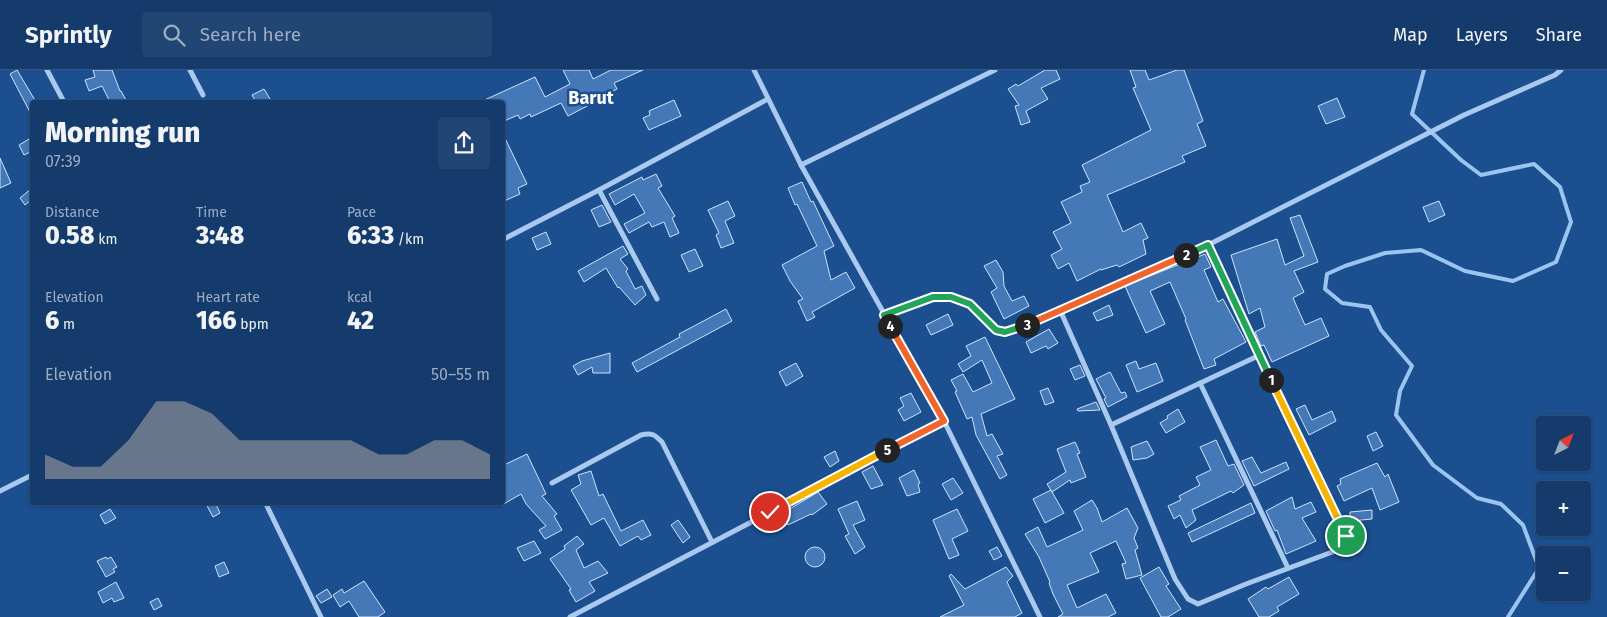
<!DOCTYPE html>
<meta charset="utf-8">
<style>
body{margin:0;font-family:"Fira Sans",sans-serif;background:#214673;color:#f1f3f6;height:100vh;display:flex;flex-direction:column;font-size:19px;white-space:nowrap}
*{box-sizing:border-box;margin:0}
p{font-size:16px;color:#9dadc1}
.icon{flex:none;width:28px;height:28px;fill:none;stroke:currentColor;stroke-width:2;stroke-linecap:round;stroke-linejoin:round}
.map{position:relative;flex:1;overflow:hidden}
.side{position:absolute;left:30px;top:30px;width:475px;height:405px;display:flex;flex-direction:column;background:#143b6b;border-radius:5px;box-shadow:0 1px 4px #0004,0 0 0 1px #33557e}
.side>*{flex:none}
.needle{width:32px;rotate:42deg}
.tools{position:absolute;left:1536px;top:346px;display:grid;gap:10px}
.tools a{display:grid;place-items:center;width:55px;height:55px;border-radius:5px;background:#143b6b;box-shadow:0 1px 4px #0004,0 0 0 1px #33557e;font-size:25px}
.pin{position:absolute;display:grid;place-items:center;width:42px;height:42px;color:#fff;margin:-21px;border:2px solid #fff;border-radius:50%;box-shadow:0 1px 5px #0007}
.km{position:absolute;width:25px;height:25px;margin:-12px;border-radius:50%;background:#222;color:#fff;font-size:14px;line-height:25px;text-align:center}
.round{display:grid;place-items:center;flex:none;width:52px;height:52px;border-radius:5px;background:#214673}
.headline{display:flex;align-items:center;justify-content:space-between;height:85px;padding:0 15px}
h1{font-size:28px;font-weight:800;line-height:38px}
.metrics{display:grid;grid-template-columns:repeat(3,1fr);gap:8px;height:85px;padding:5px 15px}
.metrics div{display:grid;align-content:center}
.metrics b{font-size:25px;font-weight:800}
.metrics small{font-size:14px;font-weight:400}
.metrics p{font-size:14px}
.chart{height:140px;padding:10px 15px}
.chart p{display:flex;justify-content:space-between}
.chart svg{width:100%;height:90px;margin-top:5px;fill:#8c9099;opacity:.7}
header{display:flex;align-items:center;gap:30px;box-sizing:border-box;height:70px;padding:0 25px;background:#143b6b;border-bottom:1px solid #33557e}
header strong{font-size:24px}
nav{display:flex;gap:28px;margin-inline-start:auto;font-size:18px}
.search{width:350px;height:45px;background:#214673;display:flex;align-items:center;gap:12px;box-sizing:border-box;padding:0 18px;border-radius:5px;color:#9dadc1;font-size:19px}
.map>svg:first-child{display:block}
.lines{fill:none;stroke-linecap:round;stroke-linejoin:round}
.stream{stroke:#9cc4f0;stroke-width:4}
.building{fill:#4478b7;stroke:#cfe3fa}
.street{stroke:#a9c9ee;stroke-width:5}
.split-1-casing{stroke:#fff;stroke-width:10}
.split-2-casing{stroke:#fff;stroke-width:10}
.split-3-casing{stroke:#fff;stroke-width:10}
.split-4-casing{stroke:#fff;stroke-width:10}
.split-5-casing{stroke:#fff;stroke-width:10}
.split-6-casing{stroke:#fff;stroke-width:10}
.split-1{stroke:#f5b400;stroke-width:6}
.split-2{stroke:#22a559;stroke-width:6}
.split-3{stroke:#f0652b;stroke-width:6}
.split-4{stroke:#22a559;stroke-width:6}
.split-5{stroke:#f0652b;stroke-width:6}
.split-6{stroke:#f5b400;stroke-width:6}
.labels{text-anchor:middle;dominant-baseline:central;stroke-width:5;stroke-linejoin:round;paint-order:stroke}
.quarter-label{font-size:18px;font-weight:bold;fill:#fff;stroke:#1b4f8f}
</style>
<header>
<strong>Sprintly</strong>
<div class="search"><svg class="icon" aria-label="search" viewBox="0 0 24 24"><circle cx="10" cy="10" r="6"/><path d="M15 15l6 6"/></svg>Search here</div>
<nav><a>Map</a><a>Layers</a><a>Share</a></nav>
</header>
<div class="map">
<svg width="1607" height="547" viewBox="0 0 1607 547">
<rect width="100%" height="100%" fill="#1b4f8f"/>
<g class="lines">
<!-- stream -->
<polyline class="stream" points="1424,0 1412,44 1461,90 1481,105 1534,94 1560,117 1571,152 1556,192 1513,211 1465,201 1421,180 1385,183 1345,196 1327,204 1325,219 1342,233 1370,237 1381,260 1412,296 1400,321 1396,345 1433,395 1477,428 1501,434 1523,455 1539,498 1508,547"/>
</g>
<!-- building -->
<g class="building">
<polygon points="17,0 36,32 32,32 32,46 10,4"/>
<polygon points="93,0 112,0 120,21 121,21 127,32 110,32 102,16 89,21 85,10 95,7"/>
<polygon points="563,0 589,0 593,9 611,0 643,0 614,13 617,19 611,22 614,27 601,34 599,30 568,46 561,33 531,47 530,44 520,49 518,45 502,52 502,32 480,32 535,7 545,27 570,14"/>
<polygon points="1045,0 1056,0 1060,9 1041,18 1048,29 1026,41 1030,52 1021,55 1015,36 1019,35 1008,19 1016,14 1018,16"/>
<polygon points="1130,0 1145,0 1149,10 1177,0 1184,0 1203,51 1197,54 1206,76 1182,86 1185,92 1107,125 1123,162 1141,153 1148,168 1143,170 1146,184 1119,197 1117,195 1101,200 1101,199 1077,211 1069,193 1058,199 1051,185 1062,179 1053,162 1071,153 1061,132 1082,122 1080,116 1090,112 1082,95 1151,60 1133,18 1136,17"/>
<polygon points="264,19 272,32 256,32 252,25"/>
<polygon points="1337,28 1345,47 1326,54 1318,36"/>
<polygon points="674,30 681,46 649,60 643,48 650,45 649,41"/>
<polygon points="502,62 527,114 518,118 520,124 502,132"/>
<polygon points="29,69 32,76 32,81 24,85 19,75"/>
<polygon points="0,88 11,113 0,118"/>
<polygon points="656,104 662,116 658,118 675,146 672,148 679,163 670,167 664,152 652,157 649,152 629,163 624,154 645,143 634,124 615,135 609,124 642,107 643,110"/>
<polygon points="802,112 811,132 813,131 834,176 824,181 831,210 846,202 855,218 812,242 815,247 807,251 798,231 803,229 790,211 782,195 817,176 797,134 795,135 788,118"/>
<polygon points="32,118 32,129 25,135 20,128"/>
<polygon points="728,131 735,146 725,151 734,173 721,178 716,165 719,163 708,140"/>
<polygon points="1439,131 1445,145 1429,152 1423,137"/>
<polygon points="602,135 611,152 599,157 591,140"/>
<polygon points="1300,145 1318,192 1294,201 1304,222 1293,228 1305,255 1321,248 1329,266 1272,292 1264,275 1261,276 1255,262 1265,257 1260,238 1249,244 1231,185 1277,169 1285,195 1304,186 1290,148"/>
<polygon points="546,162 551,174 537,180 532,168"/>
<polygon points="623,176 628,184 620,189 628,199 626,201 635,219 642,216 646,225 635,235 619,217 618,218 606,198 584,212 578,201"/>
<polygon points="695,179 703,196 689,202 681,185"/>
<polygon points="1205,184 1211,197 1204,200 1218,232 1223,229 1246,272 1214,289 1216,295 1204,299 1185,250 1186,249 1170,212 1150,221 1165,254 1146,263 1125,216"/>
<polygon points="996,190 1003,202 1004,216 1012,231 1024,226 1029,236 1004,249 991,222 997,218 984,196"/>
<polygon points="1109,235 1113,245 1097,251 1093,243"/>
<polygon points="726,239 732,251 637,302 632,293 680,267 679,264"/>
<polygon points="948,244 953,255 931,265 926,255"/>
<polygon points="1049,259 1058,273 1048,279 1046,276 1031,283 1026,272"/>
<polygon points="985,267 1015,329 981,344 987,366 992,364 1003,384 997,386 1007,405 1000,409 976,365 972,347 967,349 955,322 957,321 951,310 963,304 973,322 992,313 982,290 963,302 958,294 971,286 966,276"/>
<polygon points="610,283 610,303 593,303 592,297 578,305 573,296 582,291"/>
<polygon points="1136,291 1139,299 1156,293 1163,311 1137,322 1126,295"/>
<polygon points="796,293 803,306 786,316 779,302"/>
<polygon points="1080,295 1085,306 1075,310 1070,299"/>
<polygon points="1110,302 1121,323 1125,322 1127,327 1108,337 1104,329 1106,328 1096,309"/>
<polygon points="1048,318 1054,332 1045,335 1040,321"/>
<polygon points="911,323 921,342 904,351 898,340 904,336 900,328"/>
<polygon points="1096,332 1100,340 1078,341 1077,339"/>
<polygon points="1305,335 1312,350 1332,341 1336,351 1309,365 1296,339"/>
<polygon points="1178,339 1185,352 1166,363 1160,353 1168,348 1167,346"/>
<polygon points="1376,362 1383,376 1373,381 1367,366"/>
<polygon points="1216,370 1228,396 1234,394 1244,415 1233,423 1231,421 1192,440 1196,450 1186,458 1180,445 1174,449 1168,436 1181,430 1179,426 1200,415 1196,407 1211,400 1200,377"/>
<polygon points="1147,371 1154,384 1147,388 1133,390 1131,377"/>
<polygon points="1075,372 1080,383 1077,384 1086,407 1071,413 1070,410 1052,422 1047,414 1066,402 1057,379"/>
<polygon points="835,381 839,391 830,397 824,387"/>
<polygon points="527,384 546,424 542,426 557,444 554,446 562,460 545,469 539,460 546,456 526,434 521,424 502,435 502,396"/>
<polygon points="1252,387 1261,403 1286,392 1289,399 1254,416 1242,391"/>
<polygon points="1377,393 1385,407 1388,404 1399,432 1380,440 1372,418 1344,431 1337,416 1341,414 1340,409"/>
<polygon points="873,396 883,415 871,419 862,402"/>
<polygon points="914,400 920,413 918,414 920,422 907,426 899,408"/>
<polygon points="591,401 599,426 603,424 621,461 643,450 651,465 641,470 638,466 620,476 604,448 591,455 571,420 581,414 578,405"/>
<polygon points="953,408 963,423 951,430 942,414"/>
<polygon points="1051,420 1064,443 1045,453 1033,429"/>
<polygon points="818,422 827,434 812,445 811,444 788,455 783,443"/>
<polygon points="1292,427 1295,439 1311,432 1316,442 1302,448 1316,471 1286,484 1277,460 1275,461 1266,441"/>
<polygon points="1092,430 1097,438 1102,452 1127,438 1138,458 1134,468 1138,478 1135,480 1142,505 1126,509 1122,494 1126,493 1116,471 1090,483 1099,502 1067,515 1077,538 1106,524 1116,543 1108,547 1058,547 1063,544 1053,524 1049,513 1050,512 1039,487 1025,464 1038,457 1047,477 1083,460 1074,441"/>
<polygon points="857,431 865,450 853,455 865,477 855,484 845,466 849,464 838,439"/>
<polygon points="205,432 215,432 220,443 213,447"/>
<polygon points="1251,433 1255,443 1192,472 1188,463"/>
<polygon points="110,439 116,448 105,454 100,445"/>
<polygon points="957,439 968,461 952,469 959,485 949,489 933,450"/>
<polygon points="1372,440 1372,449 1350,451 1350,442"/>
<polygon points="678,450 690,467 683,473 671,455"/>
<polygon points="577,466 584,474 576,480 584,498 598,491 608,503 589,512 595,521 576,532 569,520 571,519 550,489 565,479 564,476"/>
<polygon points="534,471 541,483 524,491 517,478"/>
<polygon points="997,477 1002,486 994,490 989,481"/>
<circle cx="815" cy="487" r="10"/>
<polygon points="106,487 107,489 111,487 117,497 113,499 115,502 106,507 97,491"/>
<polygon points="224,492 229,503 219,507 215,496"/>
<polygon points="1006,497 1013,506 1007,512 1022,543 1015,547 940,547 964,535 949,506 951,504 965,519"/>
<polygon points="1159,497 1169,514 1166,516 1181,539 1168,547 1161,547 1140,508"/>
<polygon points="1289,507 1299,524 1277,537 1279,541 1269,547 1259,547 1248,529 1266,517 1268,519"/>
<polygon points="364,511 385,542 378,547 359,547 349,531 340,537 333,525 342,519 344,523"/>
<polygon points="116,512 124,528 114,532 112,528 103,533 98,522"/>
<polygon points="327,519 332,527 321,533 316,526"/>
<polygon points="158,528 162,536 154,540 150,532"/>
</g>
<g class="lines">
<!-- street -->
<g class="street">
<polyline points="47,0 64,32"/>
<polyline points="190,0 203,25"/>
<polyline points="754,0 801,95 944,351 1040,547"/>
<polyline points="801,95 995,0"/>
<polyline points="599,120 657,229"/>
<polyline points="502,170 599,120 768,29"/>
<polyline points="1060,240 1111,355 1175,509 1188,529 1198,534 1246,514 1343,478 1345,473 1346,466 1208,175"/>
<path d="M883,245C903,238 928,224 950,227C980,230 983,267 1015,260L1208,175L1464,45L1555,5L1561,0"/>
<polyline points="1200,313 1288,498"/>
<polyline points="1111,355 1260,285"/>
<path d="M552,413L641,365C652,362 655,365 662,372L712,472"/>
<polyline points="0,421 32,405"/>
<polyline points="265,432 321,547"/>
<polyline points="570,547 944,351"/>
</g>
</g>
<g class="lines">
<defs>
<polyline id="split-1" points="1271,310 1346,466"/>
<polyline id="split-2" points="1186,185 1208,175 1271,310"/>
<polyline id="split-3" points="1027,255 1186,185"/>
<polyline id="split-4" points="890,256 884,245 933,227 951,227 970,234 996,260 1005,262 1027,255"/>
<polyline id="split-5" points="887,380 944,351 890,256"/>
<polyline id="split-6" points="770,442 887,380"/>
</defs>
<!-- split-1 casing -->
<use href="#split-1" class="split-1-casing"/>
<!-- split-2 casing -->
<use href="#split-2" class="split-2-casing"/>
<!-- split-3 casing -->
<use href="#split-3" class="split-3-casing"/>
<!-- split-4 casing -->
<use href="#split-4" class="split-4-casing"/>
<!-- split-5 casing -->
<use href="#split-5" class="split-5-casing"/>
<!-- split-6 casing -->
<use href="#split-6" class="split-6-casing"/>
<!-- split-1 -->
<use href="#split-1" class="split-1"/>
<!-- split-2 -->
<use href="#split-2" class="split-2"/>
<!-- split-3 -->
<use href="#split-3" class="split-3"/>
<!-- split-4 -->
<use href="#split-4" class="split-4"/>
<!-- split-5 -->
<use href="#split-5" class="split-5"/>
<!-- split-6 -->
<use href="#split-6" class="split-6"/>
</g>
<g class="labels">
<!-- quarter labels -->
<g class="quarter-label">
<text x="591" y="28">Barut</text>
</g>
</g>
</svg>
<div class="tools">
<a><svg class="needle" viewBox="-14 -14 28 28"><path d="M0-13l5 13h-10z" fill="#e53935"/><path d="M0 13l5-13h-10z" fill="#9dadc1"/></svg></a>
<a>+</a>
<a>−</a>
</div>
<div class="pin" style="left:1346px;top:466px;background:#1e9e55"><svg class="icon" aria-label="arrive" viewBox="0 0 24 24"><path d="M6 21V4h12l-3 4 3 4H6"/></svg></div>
<div class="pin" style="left:770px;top:442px;background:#d93025"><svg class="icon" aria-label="check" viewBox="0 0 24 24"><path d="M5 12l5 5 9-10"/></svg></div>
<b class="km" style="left:1271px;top:310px">1</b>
<b class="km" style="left:1186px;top:185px">2</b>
<b class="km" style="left:1027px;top:255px">3</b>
<b class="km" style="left:890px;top:256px">4</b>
<b class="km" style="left:887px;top:380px">5</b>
<section class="side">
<div class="headline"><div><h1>Morning run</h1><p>07:39</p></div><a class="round"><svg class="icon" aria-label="share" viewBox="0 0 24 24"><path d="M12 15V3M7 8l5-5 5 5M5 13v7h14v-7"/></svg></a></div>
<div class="metrics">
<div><p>Distance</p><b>0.58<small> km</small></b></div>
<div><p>Time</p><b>3:48</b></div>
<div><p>Pace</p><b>6:33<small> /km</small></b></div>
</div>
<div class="metrics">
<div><p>Elevation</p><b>6<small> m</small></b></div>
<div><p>Heart rate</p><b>166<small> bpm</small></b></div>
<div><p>kcal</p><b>42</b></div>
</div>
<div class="chart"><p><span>Elevation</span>50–55 m</p>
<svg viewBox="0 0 160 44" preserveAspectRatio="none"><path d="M0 44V32L10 38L20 38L30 25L40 6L50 6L60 12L70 25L80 25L90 25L100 25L110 25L120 32L130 32L140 25L150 25L160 32V44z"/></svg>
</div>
</section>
</div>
